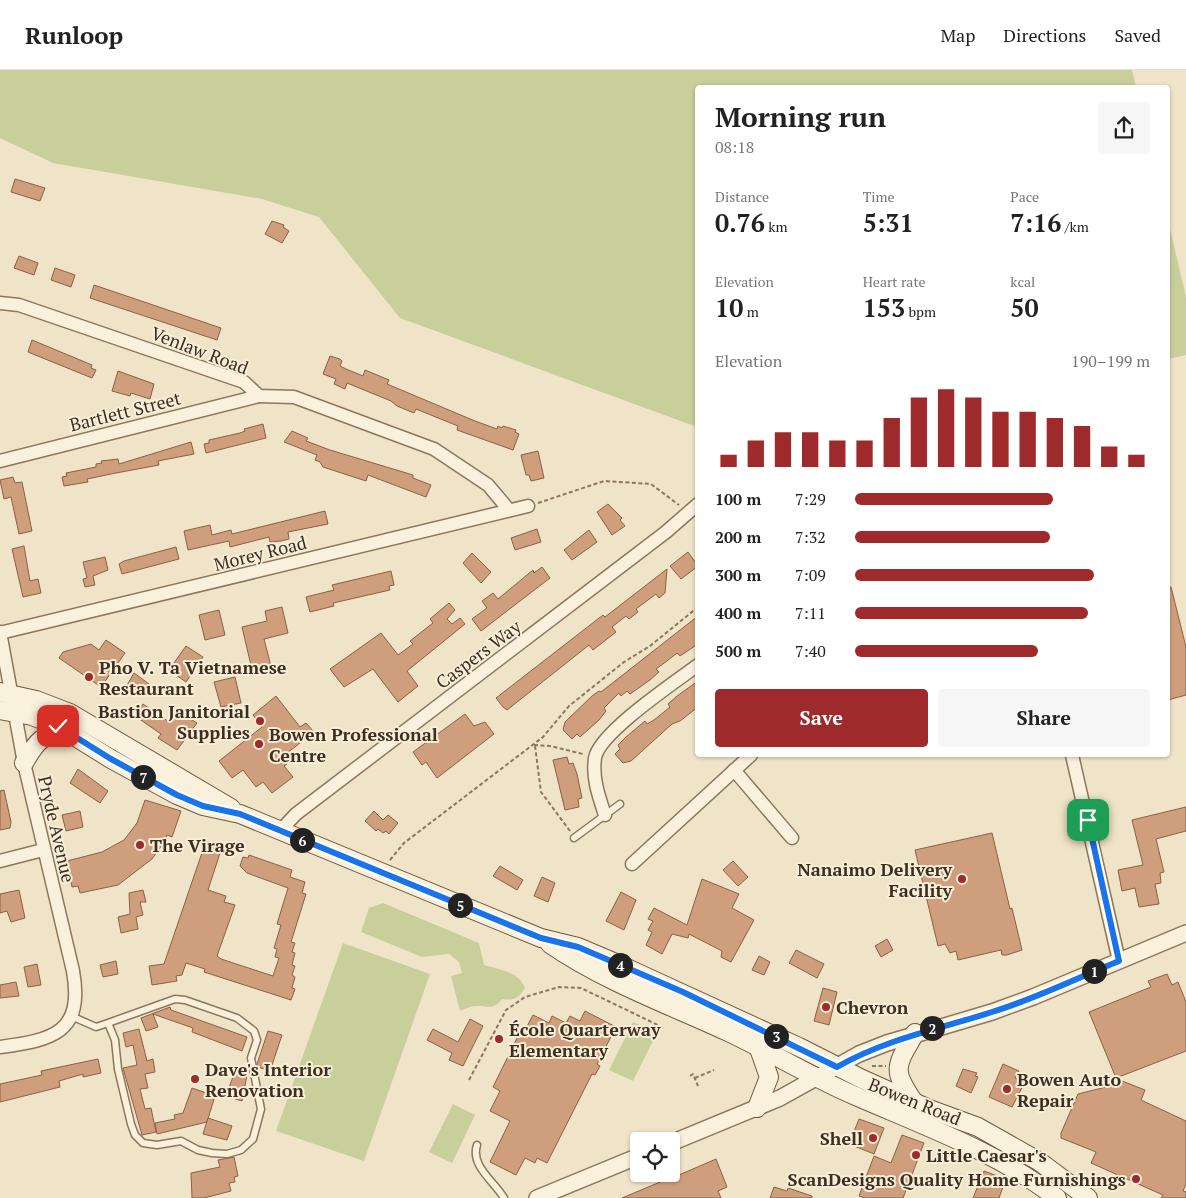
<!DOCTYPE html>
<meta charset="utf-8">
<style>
body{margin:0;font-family:"PT Serif",serif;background:#f6f6f6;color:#222;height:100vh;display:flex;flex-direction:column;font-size:19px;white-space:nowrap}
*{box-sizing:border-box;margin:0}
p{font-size:16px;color:#767676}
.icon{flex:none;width:28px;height:28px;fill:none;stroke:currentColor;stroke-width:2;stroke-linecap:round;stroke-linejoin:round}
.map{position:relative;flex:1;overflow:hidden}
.sheet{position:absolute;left:695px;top:15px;width:475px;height:672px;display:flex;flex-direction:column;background:#fff;border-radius:5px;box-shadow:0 1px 4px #0004}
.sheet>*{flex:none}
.tools{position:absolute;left:630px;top:1062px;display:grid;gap:10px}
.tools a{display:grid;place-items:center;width:50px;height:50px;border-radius:5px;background:#fff;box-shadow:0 1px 4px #0004;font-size:25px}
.pin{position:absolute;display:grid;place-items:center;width:42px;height:42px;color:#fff;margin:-21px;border-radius:10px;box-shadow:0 2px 8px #0006}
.km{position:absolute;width:25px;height:25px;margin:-12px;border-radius:50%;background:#222;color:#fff;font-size:14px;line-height:25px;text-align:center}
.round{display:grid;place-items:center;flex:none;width:52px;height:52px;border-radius:5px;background:#f6f6f6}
.headline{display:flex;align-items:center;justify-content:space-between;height:85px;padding:0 20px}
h1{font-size:28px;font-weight:700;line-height:38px}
.stats{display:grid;grid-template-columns:repeat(3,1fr);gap:8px;height:85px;padding:5px 20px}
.stats div{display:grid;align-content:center}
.stats b{font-size:25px;font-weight:700}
.stats small{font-size:14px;font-weight:400}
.stats p{font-size:14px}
.chart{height:140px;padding:10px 20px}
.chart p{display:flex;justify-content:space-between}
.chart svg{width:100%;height:90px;margin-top:5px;stroke:#9e2a2b;stroke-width:6}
.primary-button{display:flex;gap:10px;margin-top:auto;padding:10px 20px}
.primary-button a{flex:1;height:58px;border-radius:5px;background:#9e2a2b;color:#fff;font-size:20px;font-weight:700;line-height:58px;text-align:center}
.primary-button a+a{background:#f6f6f6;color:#222}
ul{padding:0 20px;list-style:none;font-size:16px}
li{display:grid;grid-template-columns:80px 60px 1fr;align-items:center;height:38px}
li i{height:12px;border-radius:6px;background:#9e2a2b}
header{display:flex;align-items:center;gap:30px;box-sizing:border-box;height:70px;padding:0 25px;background:#fff;border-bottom:1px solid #e0e0e0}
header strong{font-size:24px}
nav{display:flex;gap:28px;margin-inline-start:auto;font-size:18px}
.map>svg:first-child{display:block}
.green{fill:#c9cf9b}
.building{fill:#cf9f7d;stroke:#8d5f41}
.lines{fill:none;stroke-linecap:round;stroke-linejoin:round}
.service-casing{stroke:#8d765c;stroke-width:9}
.minor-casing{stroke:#8d765c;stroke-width:15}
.tertiary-casing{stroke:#8d765c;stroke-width:18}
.secondary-casing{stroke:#6f573f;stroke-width:20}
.path{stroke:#8d765c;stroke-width:2;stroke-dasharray:4 2.5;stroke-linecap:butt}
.service{stroke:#faf1dc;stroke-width:6}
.minor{stroke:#faf1dc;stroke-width:12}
.tertiary{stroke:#faf1dc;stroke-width:15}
.secondary{stroke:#faf1dc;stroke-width:18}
.route-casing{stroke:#fff;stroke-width:10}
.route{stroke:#1a73e8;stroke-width:6}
.poi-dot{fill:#9e2a2b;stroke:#f7eed8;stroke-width:2}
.labels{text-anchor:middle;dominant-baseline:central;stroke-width:4;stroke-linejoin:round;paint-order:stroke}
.street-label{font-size:18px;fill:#3d2e20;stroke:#f7eed8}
.poi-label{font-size:18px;font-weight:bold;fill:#3d2e20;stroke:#f7eed8;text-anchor:start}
</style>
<header>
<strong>Runloop</strong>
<nav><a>Map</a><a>Directions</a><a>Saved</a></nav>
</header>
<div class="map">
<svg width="1186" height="1128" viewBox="0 0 1186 1128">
<rect width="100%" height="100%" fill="#f0e4c8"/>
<!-- green -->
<g class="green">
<polygon points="0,0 1132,0 1136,17 698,18 697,357 400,248 319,147 262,129 53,93 0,68"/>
<polygon points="1168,150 1186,227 1186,285 1168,289"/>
<path d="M383,833L479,873L484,895C500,900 519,901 525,918C519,928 514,931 502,929C494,940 488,936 477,936C471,936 465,939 460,941L451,906L462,903L459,892L449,884L422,887L361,862L369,838Z"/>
<polygon points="343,873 430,904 364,1091 276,1061"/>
<polygon points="633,952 657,963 633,1011 609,1000"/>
<polygon points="453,1034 475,1045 452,1093 429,1082"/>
</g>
<!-- building -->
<g class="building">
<polygon points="15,109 45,118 40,131 11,122"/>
<polygon points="272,151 284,155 283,157 289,161 282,173 265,164"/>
<polygon points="19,186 38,193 34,205 14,198"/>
<polygon points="55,198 75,205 71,217 51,210"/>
<polygon points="94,215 221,258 217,270 90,228"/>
<polygon points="32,270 92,295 91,298 96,300 92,308 28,282"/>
<polygon points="330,286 340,289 342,291 340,296 346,299 363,306 365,300 389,310 387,314 475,351 497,359 498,356 502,358 503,356 516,360 515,362 519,364 513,380 457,360 458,356 416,339 414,343 397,336 391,331 347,313 345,319 334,314 336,309 323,304"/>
<polygon points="118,301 154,314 150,329 131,323 130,326 112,321"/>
<polygon points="263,354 266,368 206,383 204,374 209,373 209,370 240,363 245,361 244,359"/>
<polygon points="292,361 308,368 306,371 330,380 413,405 413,408 431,415 426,427 368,405 366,411 323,397 320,392 315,390 317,385 284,372"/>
<polygon points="191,372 194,384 158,391 159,395 116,403 87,409 88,412 64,416 62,407 67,406 66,403 96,397 96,394 102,393 101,391 118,389 119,394"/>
<polygon points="538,381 544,408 531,411 529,405 526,405 521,385"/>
<polygon points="13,407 15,413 22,412 32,461 19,464 11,427 4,429 0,410"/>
<polygon points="608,434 622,448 620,450 625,456 612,465 597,442"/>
<polygon points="325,441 328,454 288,462 289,469 281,471 270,472 269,467 230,477 229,471 188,480 184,461 210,455 212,465 231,460 232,464"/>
<polygon points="537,459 541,472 515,480 511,468"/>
<polygon points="589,460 597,472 572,490 564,480"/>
<polygon points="24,476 30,511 38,509 41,523 23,527 12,479"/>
<polygon points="176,477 179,489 122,504 119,494 124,491"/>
<polygon points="688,482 698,496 681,509 670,496"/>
<polygon points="472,483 491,502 481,513 463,493"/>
<polygon points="105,487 108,500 93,506 95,515 85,517 83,509 87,508 83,492"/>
<polygon points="542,497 550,508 481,561 472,549 487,538 482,531 493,523 498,529 533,500 534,503"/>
<polygon points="667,499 665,523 659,528 656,524 636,539 638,542 629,549 626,546 612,557 616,562 593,580 589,575 507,640 503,637 496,628 603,545 605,547"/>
<polygon points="391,501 394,515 389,516 390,520 333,533 334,536 310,542 306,527 334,520 332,515"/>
<polygon points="1168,517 1171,517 1186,577 1186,625 1168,630"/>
<polygon points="449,533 455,540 447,549 452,554 460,548 465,554 407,601 418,616 398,632 373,599 344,617 330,599 381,563 398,585 413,574 410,571 433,553 430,549"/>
<polygon points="282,537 288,563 264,569 272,600 253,604 242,557 267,551 265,541"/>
<polygon points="219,540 225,565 205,570 199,545"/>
<polygon points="698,546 698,574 680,586 677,583 667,591 656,599 659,602 650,610 630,624 627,621 621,626 619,623 604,638 606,641 599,650 580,667 577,664 572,669 563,660 565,652 592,626 599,621 601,622"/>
<polygon points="106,570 125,583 101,617 59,588 63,582 91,574 99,580"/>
<polygon points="186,576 203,587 186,612 169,600"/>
<polygon points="134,603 149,614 141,626 126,617"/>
<polygon points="235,607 241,633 221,637 214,612"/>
<polygon points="698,611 698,637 680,651 672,654 631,691 623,693 615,684 620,679 618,675 626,667 645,651 647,654 654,650 670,637 668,634 677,626"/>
<polygon points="276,626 300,657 306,653 314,662 282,687 287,694 284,696 293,707 272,723 263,712 256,717 243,700 232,708 219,691 262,657 253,645"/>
<polygon points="143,634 169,652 177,641 197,653 177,680 158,668 161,664 135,646"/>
<polygon points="465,644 474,656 485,652 494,664 437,708 426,692 422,695 413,682"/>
<polygon points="567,687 569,694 573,693 577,704 582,728 578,729 579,737 565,740 553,690"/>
<polygon points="78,699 108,721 100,733 70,713"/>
<polygon points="4,720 11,752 10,758 0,760 0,721"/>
<polygon points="145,730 181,741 172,767 167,765 164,772 152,789 118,815 80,823 78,816 72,817 67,791 102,782 124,770 137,753"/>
<polygon points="1186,737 1186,761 1156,769 1164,802 1160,803 1161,813 1155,814 1159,834 1139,837 1135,818 1122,821 1118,800 1143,795 1132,750"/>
<polygon points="80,741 83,757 66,761 62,745"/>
<polygon points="374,741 383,750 388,745 398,753 389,764 386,761 383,763 378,759 376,761 365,751"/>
<polygon points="992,763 1010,839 1012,838 1022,880 1007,885 1002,885 1001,880 958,890 956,881 950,883 945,874 938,876 915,780"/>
<polygon points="206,771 222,777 208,820 226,826 224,832 235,835 217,886 221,889 273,906 279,888 275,887 277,879 274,878 281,855 277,854 288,818 247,803 240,796 243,787 248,788 249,785 292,800 290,807 305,812 302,823 306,824 291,872 295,873 292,882 295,883 292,895 295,896 292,905 295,907 292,918 295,919 291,930 204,902 205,899 186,893 182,905 176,906 177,911 152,915 149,896 164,894"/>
<polygon points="733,791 748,807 738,816 723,800"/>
<polygon points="500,796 523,810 517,820 493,806"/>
<polygon points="542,807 555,813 548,832 534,826"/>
<polygon points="702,809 739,824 732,838 754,850 731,892 721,887 722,881 689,864 688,868 672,864 662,884 646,875 652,862 648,860 653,851 648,849 654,838 687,855"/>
<polygon points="19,820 25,848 11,852 7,841 0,843 0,824"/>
<polygon points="143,820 146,832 140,832 143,845 136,847 138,859 121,863 118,847 130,844 129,823"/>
<polygon points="621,822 636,830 624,860 606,851"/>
<polygon points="887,869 893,880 881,887 875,876"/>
<polygon points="796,880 824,894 817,908 789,893"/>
<polygon points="759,886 770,892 764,905 752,900"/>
<polygon points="116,891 118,904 103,907 100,895"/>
<polygon points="37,894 41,915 28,917 24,897"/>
<polygon points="1167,904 1172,915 1178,912 1186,932 1186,981 1116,1008 1089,942 1151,917 1148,911"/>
<polygon points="16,912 19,926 0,928 0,915"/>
<polygon points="823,918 837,922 829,955 814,951"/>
<polygon points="170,937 171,940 247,967 242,981 192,962 193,958 153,944 158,957 146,961 141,948"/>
<polygon points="585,941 616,957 597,994 600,996 595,1005 592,1004 547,1093 537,1088 535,1093 525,1088 516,1105 490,1092 510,1051 490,1041 500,1021 493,1017 521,960 524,962 533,945 549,953 552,946 566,953 570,946 580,951"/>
<polygon points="470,949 483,956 463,996 449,990 452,983 427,970 433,959 458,972"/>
<polygon points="139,959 147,991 153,989 155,1002 145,1004 148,1018 140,1019 145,1039 151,1038 156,1062 142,1065 123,998 137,995 133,975 126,977 123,963"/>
<polygon points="268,961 282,965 270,1001 258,997 257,994"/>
<polygon points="98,989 101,1003 83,1007 83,1004 59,1011 60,1017 0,1032 0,1014 42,1005 41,1001"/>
<polygon points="1003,994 1019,1001 1015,1008 1025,1012 1012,1037 989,1027"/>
<polygon points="963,999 977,1003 975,1006 978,1007 971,1023 956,1016"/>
<polygon points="235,1001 247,1005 242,1031 226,1026"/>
<polygon points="1117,1009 1145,1020 1141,1030 1186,1051 1186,1114 1183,1121 1186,1122 1186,1128 1161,1128 1163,1125 1091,1093 1096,1082 1061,1068 1061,1063 1078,1024 1118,1014"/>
<polygon points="192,1018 215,1026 207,1052 157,1064 155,1053 175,1049 174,1045 183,1043"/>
<polygon points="208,1048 232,1056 227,1070 203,1064"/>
<polygon points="859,1049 884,1058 874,1084 849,1074"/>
<polygon points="902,1065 924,1073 903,1128 865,1128 859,1126 874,1086 891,1093"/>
<polygon points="234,1087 238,1106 234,1107 235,1112 229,1113 231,1121 204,1128 192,1128 191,1103 220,1097 218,1090"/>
<polygon points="671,1087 679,1105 716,1089 727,1117 718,1121 721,1128 622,1128 665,1110 663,1104 671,1104"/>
<polygon points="984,1101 1006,1109 999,1128 973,1128"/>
<polygon points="774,1117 787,1121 788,1118 812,1126 812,1128 770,1128"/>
</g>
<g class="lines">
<defs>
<g id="service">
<polyline points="574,768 620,734"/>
<polyline points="71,946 96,957 108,953 115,970 118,999 131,1054 135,1065 143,1073 157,1075 181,1071 198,1080 212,1083 227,1084 241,1080 253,1069 261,1039 251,988 257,970 254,961 237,948 185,930 175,929 108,953"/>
<path d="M477,1075C470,1096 495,1112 504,1128"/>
</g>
<g id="minor">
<polyline points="0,233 19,235 244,312 259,326 294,327 434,379 488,415 509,440"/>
<polyline points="0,391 259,326"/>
<path d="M0,562L24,693L73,901C84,963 53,970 0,977"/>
<polyline points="0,563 528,436"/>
<polyline points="1072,685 1119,891"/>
<polyline points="734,700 792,768"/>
<path d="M605,745C599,727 592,708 595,688C599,663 675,612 698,595"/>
<polyline points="280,761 296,744 666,462 698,434"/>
<polyline points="0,791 43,780"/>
<polyline points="632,794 751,685"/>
</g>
<g id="tertiary">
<polyline points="671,1073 780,1028 859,984 887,973 992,942 1033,927 1186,863"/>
<polyline points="537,1128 639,1086"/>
</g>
<g id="secondary">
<polyline points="0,622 36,630 70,643 231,738"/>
<polyline points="0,640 32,646 58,656 111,689 177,725 203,736 240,744 541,868 578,877 618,894 799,977 862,1009 929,1039 978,1057 1040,1092 1088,1128"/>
<path d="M24,693C37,670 42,664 69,662"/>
<path d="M550,874C604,911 667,934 726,961C771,982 813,1008 858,1027C927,1057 997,1082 1057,1128"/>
<path d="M914,1032C891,999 896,996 915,963"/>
<polyline points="757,1038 769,1007 758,976"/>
</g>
</defs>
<!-- service casing -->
<use href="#service" class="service-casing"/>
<!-- minor casing -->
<use href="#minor" class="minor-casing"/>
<!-- tertiary casing -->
<use href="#tertiary" class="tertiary-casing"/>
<!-- secondary casing -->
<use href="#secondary" class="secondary-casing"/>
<!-- path -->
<g class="path">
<polyline points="538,433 604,411 651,414 679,435"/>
<polyline points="534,675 550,676 583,684"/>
<polyline points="535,676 541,722 570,761"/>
<polyline points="390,790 404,773 543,667 569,636 624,592 650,576 698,537"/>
<polyline points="872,996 886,996"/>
<polyline points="690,1006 693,1004 698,1016"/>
<polyline points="695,1008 714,1000"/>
<polyline points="469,1010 506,940 525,927 559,917 581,918 662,957"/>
</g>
<!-- service -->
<use href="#service" class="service"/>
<!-- minor -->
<use href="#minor" class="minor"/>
<!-- tertiary -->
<use href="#tertiary" class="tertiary"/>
<!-- secondary -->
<use href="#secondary" class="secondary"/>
</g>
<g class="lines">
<defs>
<path id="route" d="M58,656L111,689L177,725L203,736L240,744L541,868L578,877L618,894L683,922L837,997C886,969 939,959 992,942C1035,929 1077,908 1119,891L1088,750"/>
</defs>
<!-- route casing -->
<use href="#route" class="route-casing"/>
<!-- route -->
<use href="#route" class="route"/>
</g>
<!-- markers -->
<g class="poi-dot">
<circle cx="89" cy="607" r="5"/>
<circle cx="260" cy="651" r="5"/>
<circle cx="259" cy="674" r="5"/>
<circle cx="140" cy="775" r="5"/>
<circle cx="962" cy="809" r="5"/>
<circle cx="826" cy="937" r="5"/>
<circle cx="499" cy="969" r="5"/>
<circle cx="195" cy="1009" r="5"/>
<circle cx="1007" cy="1019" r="5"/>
<circle cx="873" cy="1068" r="5"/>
<circle cx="916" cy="1085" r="5"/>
<circle cx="1136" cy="1109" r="5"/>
</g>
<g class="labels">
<!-- street labels -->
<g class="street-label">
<text transform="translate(200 280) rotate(21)">Venlaw Road</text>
<text transform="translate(125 341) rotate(-14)">Bartlett Street</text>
<text transform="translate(260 483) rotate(-14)">Morey Road</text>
<text transform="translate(478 584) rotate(-37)">Caspers Way</text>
<text transform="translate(57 759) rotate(77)">Pryde Avenue</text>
<text transform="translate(915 1031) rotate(22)">Bowen Road</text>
</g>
<!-- poi labels -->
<g class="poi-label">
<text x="99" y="597">Pho V. Ta Vietnamese<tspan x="99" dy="21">Restaurant</tspan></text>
<text x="250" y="641" text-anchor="end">Bastion Janitorial<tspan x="250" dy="21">Supplies</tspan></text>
<text x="269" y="664">Bowen Professional<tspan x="269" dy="21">Centre</tspan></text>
<text x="150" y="775">The Virage</text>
<text x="952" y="799" text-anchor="end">Nanaimo Delivery<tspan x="952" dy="21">Facility</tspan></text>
<text x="836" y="937">Chevron</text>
<text x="509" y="959">École Quarterway<tspan x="509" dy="21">Elementary</tspan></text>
<text x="205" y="999">Dave's Interior<tspan x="205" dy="21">Renovation</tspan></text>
<text x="1017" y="1009">Bowen Auto<tspan x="1017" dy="21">Repair</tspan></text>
<text x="863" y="1068" text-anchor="end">Shell</text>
<text x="926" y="1085">Little Caesar's</text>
<text x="1126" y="1109" text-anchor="end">ScanDesigns Quality Home Furnishings</text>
</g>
</g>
</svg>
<div class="tools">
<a><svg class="icon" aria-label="locate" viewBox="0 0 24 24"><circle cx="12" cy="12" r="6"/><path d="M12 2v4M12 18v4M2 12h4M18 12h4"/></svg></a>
</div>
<div class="pin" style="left:1088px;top:750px;background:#1e9e55"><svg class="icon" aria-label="arrive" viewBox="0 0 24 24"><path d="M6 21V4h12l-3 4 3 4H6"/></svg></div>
<div class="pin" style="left:58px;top:656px;background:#d93025"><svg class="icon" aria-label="check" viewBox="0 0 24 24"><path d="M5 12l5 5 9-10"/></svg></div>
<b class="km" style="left:1094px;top:901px">1</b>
<b class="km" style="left:932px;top:958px">2</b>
<b class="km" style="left:776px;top:966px">3</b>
<b class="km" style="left:620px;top:895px">4</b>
<b class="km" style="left:460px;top:835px">5</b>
<b class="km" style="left:302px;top:770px">6</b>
<b class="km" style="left:143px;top:707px">7</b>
<section class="sheet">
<div class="headline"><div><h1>Morning run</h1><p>08:18</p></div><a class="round"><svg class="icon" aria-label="share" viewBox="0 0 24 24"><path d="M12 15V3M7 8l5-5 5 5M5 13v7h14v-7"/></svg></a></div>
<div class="stats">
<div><p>Distance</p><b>0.76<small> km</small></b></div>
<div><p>Time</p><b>5:31</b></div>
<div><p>Pace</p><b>7:16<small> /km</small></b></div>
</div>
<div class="stats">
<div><p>Elevation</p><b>10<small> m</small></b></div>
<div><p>Heart rate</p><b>153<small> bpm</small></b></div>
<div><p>kcal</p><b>50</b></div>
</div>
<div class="chart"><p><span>Elevation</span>190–199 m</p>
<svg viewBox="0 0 160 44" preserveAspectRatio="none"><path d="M5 44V38M15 44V31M25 44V27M35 44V27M45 44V31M55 44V31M65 44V20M75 44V10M85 44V6M95 44V10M105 44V17M115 44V17M125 44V20M135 44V24M145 44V34M155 44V38"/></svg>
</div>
<ul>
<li><b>100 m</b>7:29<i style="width:67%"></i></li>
<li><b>200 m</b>7:32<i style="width:66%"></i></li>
<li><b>300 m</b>7:09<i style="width:81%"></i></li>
<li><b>400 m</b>7:11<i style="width:79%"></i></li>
<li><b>500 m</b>7:40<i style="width:62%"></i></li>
</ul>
<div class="primary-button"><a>Save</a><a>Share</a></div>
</section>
</div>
